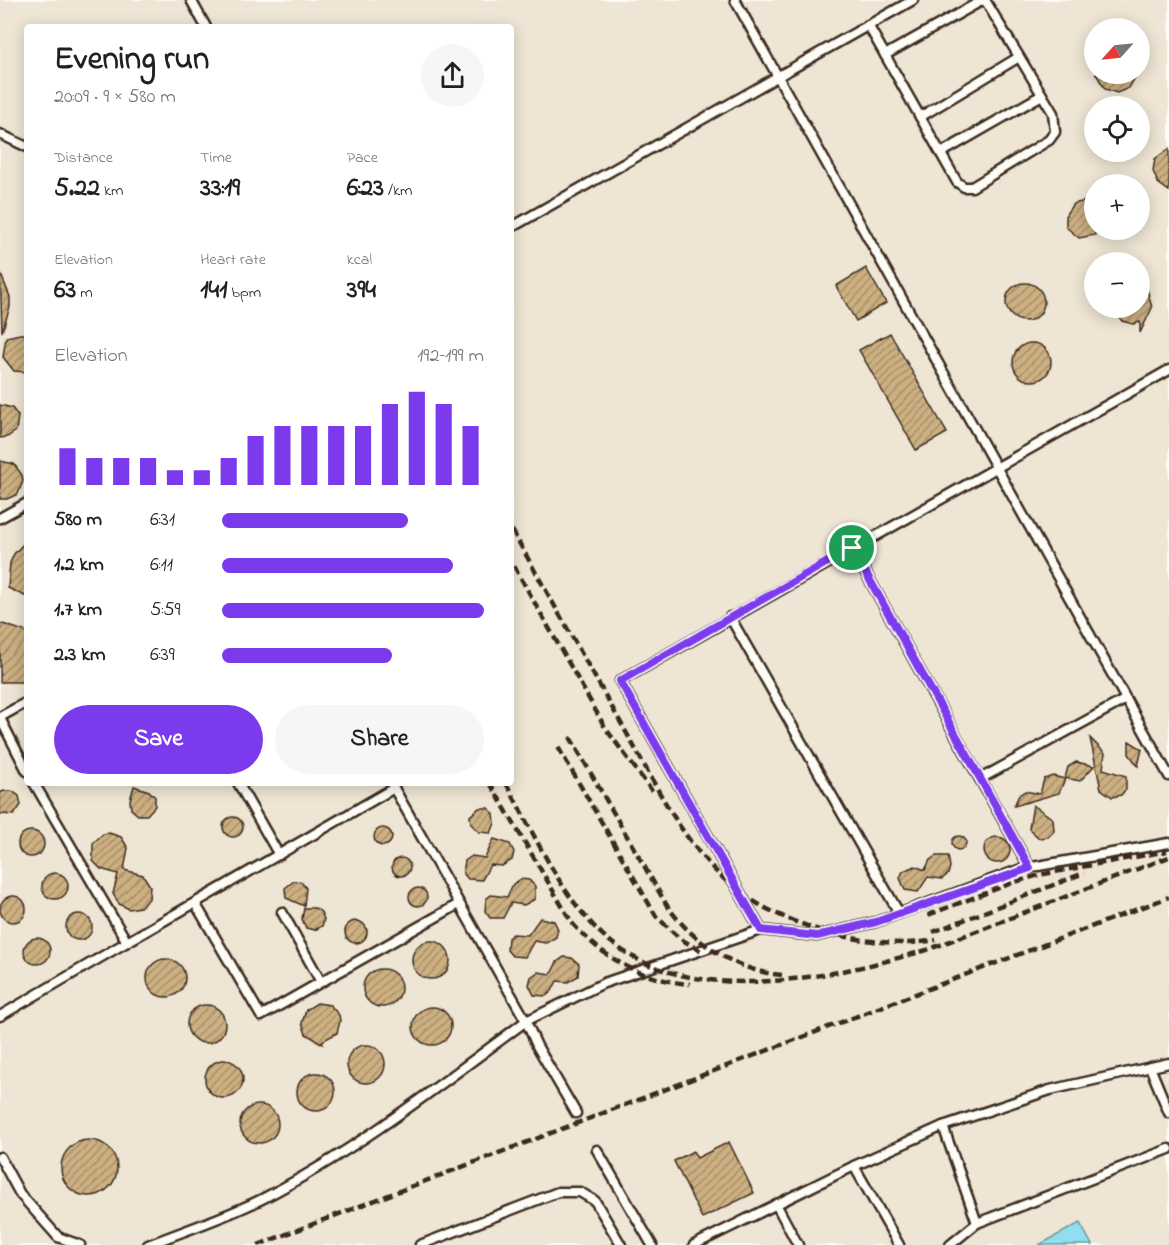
<!DOCTYPE html>
<meta charset="utf-8">
<style>
body{margin:0;font-family:"Indie Flower",sans-serif;background:#f6f6f6;color:#202124;height:100vh;display:flex;flex-direction:column;font-size:22px;white-space:nowrap}
*{box-sizing:border-box;margin:0}
p{font-size:20px;color:#757577}
.icon{flex:none;width:33px;height:33px;fill:none;stroke:currentColor;stroke-width:2;stroke-linecap:round;stroke-linejoin:round}
.map{position:relative;flex:1;overflow:hidden}
.details{position:absolute;left:24px;top:24px;width:490px;height:762px;display:flex;flex-direction:column;background:#fff;border-radius:6px;box-shadow:0 3px 15px #0003}
.details>*{flex:none}
.needle{width:39px;rotate:243deg}
.controls{position:absolute;left:1084px;top:18px;display:grid;gap:12px}
.controls a{display:grid;place-items:center;width:66px;height:66px;border-radius:50%;background:#fff;box-shadow:0 3px 15px #0003;font-size:30px}
.pin{position:absolute;display:grid;place-items:center;width:51px;height:51px;color:#fff;margin:-26px;border:3px solid #fff;border-radius:50%;box-shadow:0 2px 6px #0007}
.round{display:grid;place-items:center;flex:none;width:63px;height:63px;border-radius:32px;background:#f6f6f6}
.overview{display:flex;align-items:center;justify-content:space-between;height:102px;padding:0 30px}
h1{font-size:33px;font-weight:700;line-height:45px}
.figures{display:grid;grid-template-columns:repeat(3,1fr);gap:9px;height:102px;padding:6px 30px}
.figures div{display:grid;align-content:center}
.figures b{font-size:26px;font-weight:700}
.figures small{font-size:16px;font-weight:400}
.figures p{font-size:16px}
.chart{height:168px;padding:12px 30px}
.chart p{display:flex;justify-content:space-between}
.chart svg{width:100%;height:108px;margin-top:6px;stroke:#7c3aed;stroke-width:6}
.action{display:flex;gap:12px;margin-top:auto;padding:12px 30px}
.action a{flex:1;height:69px;border-radius:36px;background:#7c3aed;color:#fff;font-size:24px;font-weight:700;line-height:69px;text-align:center}
.action a+a{background:#f6f6f6;color:#202124}
ul{padding:0 30px;list-style:none;font-size:20px}
li{display:grid;grid-template-columns:96px 72px 1fr;align-items:center;height:45px}
li i{height:15px;border-radius:8px;background:#7c3aed}
.map>svg:first-child{display:block}
.built{fill:#eee5d4;fill-rule:evenodd}
.water{fill:#90dfee;stroke:#6e979b;stroke-width:1.5}
.building{fill:url(#building-hatch);stroke:#3b2a1e;stroke-width:1.5}
.lines{fill:none;stroke-linecap:round;stroke-linejoin:round}
.service-casing{stroke:#3b2a1e;stroke-width:13}
.service{stroke:#fdfcf7;stroke-width:8}
.rail{stroke:#3b2a1e;stroke-width:4.5;stroke-dasharray:9 4.5;stroke-linecap:butt}
.route-casing{stroke:#fff;stroke-width:12}
.route{stroke:#7c3aed;stroke-width:8}
</style>
<div class="map">
<svg width="1169" height="1245" viewBox="0 0 1169 1245">
<defs>
<pattern id="building-hatch" width="6" height="6" patternUnits="userSpaceOnUse" patternTransform="scale(1.5)"><rect width="6" height="6" fill="#ccb081"/><path d="M-1 1l2-2M0 6l6-6M5 7l2-2" fill="none" stroke="#a78f69"/></pattern>
</defs>
<rect width="100%" height="100%" fill="#fdfcf7"/>
<filter id="ink" filterUnits="userSpaceOnUse"><feTurbulence type="fractalNoise" baseFrequency=".0167" numOctaves="2"/><feDisplacementMap in="SourceGraphic" scale="12" xChannelSelector="R" yChannelSelector="G"/><feConvolveMatrix kernelMatrix="1 2 1 2 8 2 1 2 1" color-interpolation-filters="sRGB"/></filter>
<g filter="url(#ink)">
<!-- built -->
<path class="built" d="M0,0H1169V1245H0ZM27,27H512V783H27ZM1095,28H1140V74H1095ZM1095,106H1140V152H1095ZM1095,184H1140V230H1095ZM1095,262H1140V308H1095Z"/>
<!-- water -->
<polygon class="water" points="1080,1223 1092,1245 1039,1245"/>
<!-- building -->
<g class="building">
<polygon points="1096,74 1137,74 1129,88 1117,93 1105,89"/>
<polygon points="1169,149 1169,191 1158,183 1153,171 1155,159"/>
<polygon points="1086,201 1095,205 1095,235 1079,238 1066,227 1066,214 1073,204"/>
<polygon points="866,268 886,303 856,321 836,286"/>
<polygon points="0,272 10,297 10,307 2,332"/>
<polygon points="1140,277 1144,277 1152,308 1140,333 1140,322 1133,324 1122,321 1112,308 1140,308"/>
<circle cx="1025" cy="302" r="19"/>
<polygon points="890,333 947,433 916,450 859,350"/>
<polygon points="20,334 27,334 27,372 14,371 3,357 6,337"/>
<circle cx="1032" cy="362" r="19"/>
<polygon points="0,405 12,408 18,416 16,431 7,437 0,438"/>
<polygon points="0,461 14,464 22,475 23,481 18,494 7,499 0,499"/>
<polygon points="27,540 27,597 8,588 10,563 14,554"/>
<polygon points="0,623 27,632 27,678 21,682 0,682"/>
<polygon points="1090,738 1105,753 1103,769 1126,776 1126,789 1121,795 1112,797 1101,789"/>
<polygon points="1129,741 1142,749 1138,766 1129,754"/>
<polygon points="1076,762 1094,766 1080,781 1065,778 1068,767"/>
<polygon points="1053,776 1065,779 1059,793 1014,806 1019,795 1025,791 1040,794 1044,779"/>
<polygon points="134,786 149,791 155,797 155,806 147,815 138,815 131,809 130,800"/>
<polygon points="4,791 12,791 19,796 21,805 14,815 0,814 0,793"/>
<polygon points="1033,805 1053,819 1054,831 1048,837 1039,838 1029,829"/>
<polygon points="479,808 488,808 494,814 495,823 491,833 479,832 471,824 470,816"/>
<circle cx="233" cy="827" r="10"/>
<circle cx="383" cy="837" r="9"/>
<circle cx="31" cy="844" r="13"/>
<polygon points="109,833 121,837 128,848 124,870 143,875 150,886 149,899 140,907 129,909 119,904 113,894 118,874 101,869 93,861 93,843 103,834"/>
<circle cx="959" cy="843" r="7"/>
<circle cx="997" cy="850" r="13"/>
<polygon points="494,839 510,844 514,852 512,860 502,866 490,865 482,880 468,879 463,873 465,861 472,856 485,858"/>
<polygon points="936,856 948,856 950,867 948,874 942,879 928,877 918,892 905,890 900,878 903,871 915,866 925,870 930,860"/>
<circle cx="401" cy="867" r="9"/>
<circle cx="55" cy="886" r="13"/>
<polygon points="521,879 529,880 535,886 535,899 524,905 511,903 503,918 490,918 485,911 486,899 491,895 507,897 513,884"/>
<polygon points="294,881 301,882 306,888 304,906 286,898 285,888"/>
<circle cx="418" cy="897" r="9"/>
<circle cx="13" cy="909" r="13"/>
<polygon points="304,908 315,908 321,912 324,919 322,926 315,930 306,928 302,919"/>
<circle cx="79" cy="927" r="13"/>
<polygon points="540,918 554,921 558,929 556,937 546,943 534,941 525,957 512,956 507,950 508,938 513,934 528,935"/>
<circle cx="356" cy="932" r="11"/>
<circle cx="37" cy="951" r="13"/>
<circle cx="431" cy="960" r="19"/>
<polygon points="564,957 572,958 579,964 578,976 568,982 557,981 552,991 546,996 534,995 529,985 531,977 538,972 551,974 557,962"/>
<circle cx="166" cy="978" r="19"/>
<circle cx="382" cy="988" r="19"/>
<polygon points="317,1003 330,1005 339,1015 340,1021 337,1033 322,1041 323,1044 306,1034 302,1023 306,1010"/>
<circle cx="206" cy="1024" r="19"/>
<circle cx="432" cy="1026" r="19"/>
<circle cx="366" cy="1064" r="19"/>
<circle cx="224" cy="1079" r="19"/>
<circle cx="316" cy="1092" r="19"/>
<circle cx="259" cy="1124" r="19"/>
<circle cx="89" cy="1168" r="28"/>
<polygon points="729,1142 754,1193 702,1218 674,1161 693,1151 697,1158"/>
</g>
<g class="lines">
<defs>
<g id="service">
<polyline points="191,0 206,27"/>
<polyline points="735,0 1169,776"/>
<polyline points="868,25 957,182 964,187 972,187 1049,140 1055,132 1053,113 985,0"/>
<polyline points="885,55 983,0"/>
<polyline points="920,117 1019,57"/>
<polyline points="0,134 27,147"/>
<polyline points="941,153 1042,95"/>
<polyline points="512,227 913,0"/>
<polyline points="1169,370 620,681 761,930 817,936 876,922 1021,869 1169,843"/>
<polyline points="0,518 27,503"/>
<polyline points="852,548 980,779"/>
<polyline points="730,617 899,913"/>
<polyline points="0,717 27,702"/>
<polyline points="0,718 27,771"/>
<polyline points="34,783 127,942 394,788"/>
<polyline points="238,783 279,855"/>
<polyline points="1030,868 980,779 1126,699"/>
<polyline points="195,903 261,1016 459,904"/>
<polyline points="282,912 321,982"/>
<polyline points="0,1016 127,942"/>
<polyline points="1150,1067 1169,1113"/>
<polyline points="576,1113 537,1046 526,1021 604,983 761,930"/>
<polyline points="943,1126 977,1223 950,1245"/>
<polyline points="597,1150 652,1245"/>
<polyline points="0,1157 20,1194 58,1237 80,1245"/>
<polyline points="854,1166 943,1126 1050,1090 1169,1063"/>
<polyline points="776,1204 798,1245"/>
<polyline points="977,1223 1169,1149"/>
<path d="M148,1245C186,1230 226,1217 262,1199C357,1150 441,1084 526,1021L391,783"/>
<polyline points="420,1245 558,1192 580,1192 595,1201 621,1245"/>
<polyline points="694,1245 854,1166 899,1245"/>
</g>
</defs>
<!-- service casing -->
<use href="#service" class="service-casing"/>
<!-- service -->
<use href="#service" class="service"/>
<!-- rail -->
<g class="rail">
<path d="M512,530C550,598 588,665 626,732C656,785 683,845 731,885C779,926 873,952 936,940"/>
<polyline points="514,566 606,729 652,791"/>
<path d="M570,737L666,904C691,941 736,972 782,975"/>
<polyline points="558,747 656,916 679,938 701,951"/>
<path d="M490,783L572,923C604,959 642,980 690,984"/>
<path d="M506,783C532,830 555,883 591,923C672,1015 825,979 927,950L1169,857"/>
<polyline points="928,915 1012,883 1039,875 1167,851"/>
<polyline points="933,932 1084,873"/>
<polyline points="258,1245 1169,897"/>
</g>
</g>
</g>
<g class="lines" filter="url(#ink)">
<defs>
<polygon id="route" points="852,548 1030,868 876,922 817,936 761,930 620,681"/>
</defs>
<!-- route casing -->
<use href="#route" class="route-casing"/>
<!-- route -->
<use href="#route" class="route"/>
</g>
</svg>
<div class="controls">
<a><svg class="needle" viewBox="-14 -14 28 28"><path d="M0-13l5 13h-10z" fill="#e53935"/><path d="M0 13l5-13h-10z" fill="#757577"/></svg></a>
<a><svg class="icon" aria-label="locate" viewBox="0 0 24 24"><circle cx="12" cy="12" r="6"/><path d="M12 2v4M12 18v4M2 12h4M18 12h4"/></svg></a>
<a>+</a>
<a>−</a>
</div>
<div class="pin" style="left:852px;top:548px;background:#1e9e55"><svg class="icon" aria-label="arrive" viewBox="0 0 24 24"><path d="M6 21V4h12l-3 4 3 4H6"/></svg></div>
<section class="details">
<div class="overview"><div><h1>Evening run</h1><p>20:09 · 9 × 580 m</p></div><a class="round"><svg class="icon" aria-label="share" viewBox="0 0 24 24"><path d="M12 15V3M7 8l5-5 5 5M5 13v7h14v-7"/></svg></a></div>
<div class="figures">
<div><p>Distance</p><b>5.22<small> km</small></b></div>
<div><p>Time</p><b>33:19</b></div>
<div><p>Pace</p><b>6:23<small> /km</small></b></div>
</div>
<div class="figures">
<div><p>Elevation</p><b>63<small> m</small></b></div>
<div><p>Heart rate</p><b>141<small> bpm</small></b></div>
<div><p>kcal</p><b>394</b></div>
</div>
<div class="chart"><p><span>Elevation</span>192–199 m</p>
<svg viewBox="0 0 160 44" preserveAspectRatio="none"><path d="M5 44V29M15 44V33M25 44V33M35 44V33M45 44V38M55 44V38M65 44V33M75 44V24M85 44V20M95 44V20M105 44V20M115 44V20M125 44V11M135 44V6M145 44V11M155 44V20"/></svg>
</div>
<ul>
<li><b>580 m</b>6:31<i style="width:71%"></i></li>
<li><b>1.2 km</b>6:11<i style="width:88%"></i></li>
<li><b>1.7 km</b>5:59<i style="width:100%"></i></li>
<li><b>2.3 km</b>6:39<i style="width:65%"></i></li>
</ul>
<div class="action"><a>Save</a><a>Share</a></div>
</section>
</div>
